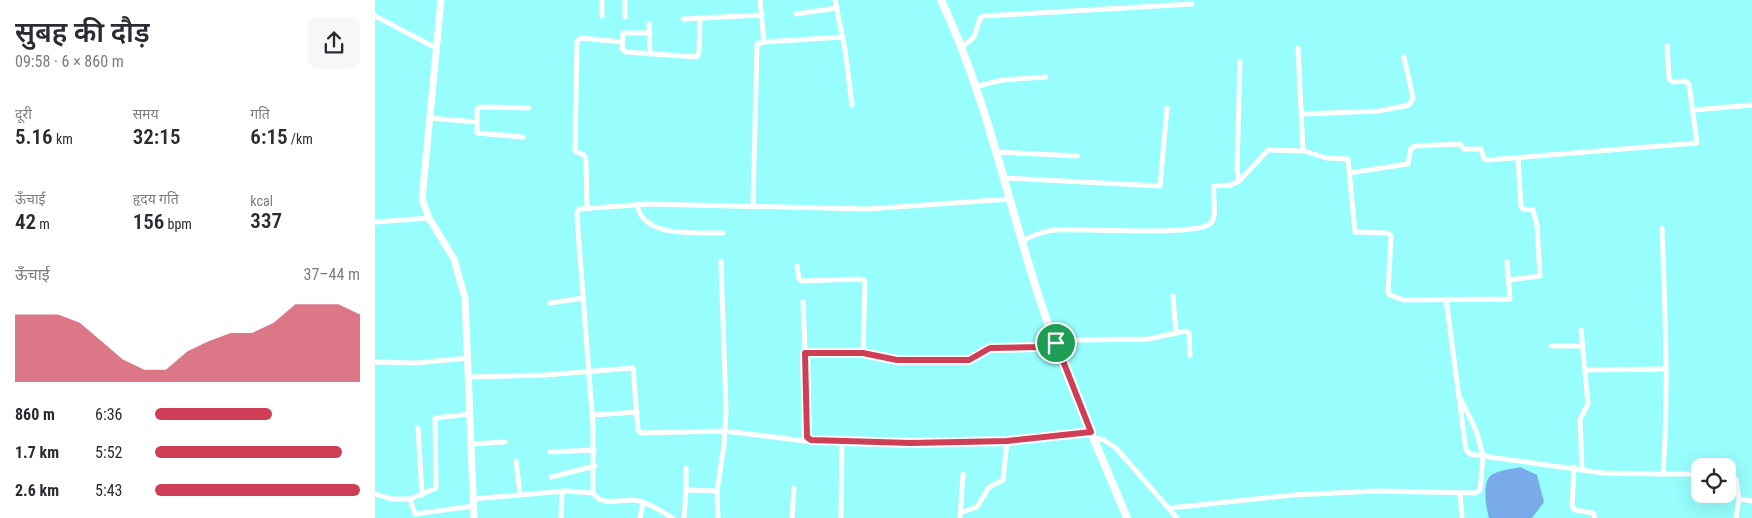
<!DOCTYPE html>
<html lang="hi">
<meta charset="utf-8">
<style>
body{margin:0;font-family:"Roboto Condensed","Noto Sans Devanagari",sans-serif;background:#f7f7f7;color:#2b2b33;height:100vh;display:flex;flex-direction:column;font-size:19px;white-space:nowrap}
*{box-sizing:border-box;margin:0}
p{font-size:16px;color:#7c7c81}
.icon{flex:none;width:28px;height:28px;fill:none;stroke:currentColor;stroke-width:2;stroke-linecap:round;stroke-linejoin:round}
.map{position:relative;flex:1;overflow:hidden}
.drawer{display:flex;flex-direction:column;background:#fff;width:375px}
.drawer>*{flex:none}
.buttons{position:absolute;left:1316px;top:458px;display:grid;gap:10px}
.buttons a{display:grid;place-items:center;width:45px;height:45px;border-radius:10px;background:#fff;box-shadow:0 5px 20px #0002;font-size:25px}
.pin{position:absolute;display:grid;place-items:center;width:42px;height:42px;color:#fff;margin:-21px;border:2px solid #fff;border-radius:50%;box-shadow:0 1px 5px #0007}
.round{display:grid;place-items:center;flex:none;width:52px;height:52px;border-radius:10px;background:#f7f7f7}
.head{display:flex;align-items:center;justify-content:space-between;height:85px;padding:0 15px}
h1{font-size:28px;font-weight:600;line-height:38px}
.metrics{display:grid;grid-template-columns:repeat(3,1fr);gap:8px;height:85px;padding:5px 15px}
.metrics div{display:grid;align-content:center}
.metrics b{font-size:21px;font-weight:600}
.metrics small{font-size:14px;font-weight:400}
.metrics p{font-size:14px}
.chart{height:140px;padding:10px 15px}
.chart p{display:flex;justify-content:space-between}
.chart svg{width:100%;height:90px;margin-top:5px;fill:#ce3e56;opacity:.7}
ul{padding:0 15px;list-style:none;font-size:16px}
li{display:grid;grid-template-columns:80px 60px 1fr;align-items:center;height:38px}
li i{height:12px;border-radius:6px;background:#ce3e56}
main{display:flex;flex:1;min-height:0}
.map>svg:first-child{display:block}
.water{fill:#79aaea}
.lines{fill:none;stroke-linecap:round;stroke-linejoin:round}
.street{stroke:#fff;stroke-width:5}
.secondary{stroke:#fff;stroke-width:7}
.primary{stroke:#fff;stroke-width:8}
.route-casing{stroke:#fff;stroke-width:10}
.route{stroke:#ce3e56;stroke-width:6}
</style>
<main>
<section class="drawer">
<div class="head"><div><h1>सुबह की दौड़</h1><p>09:58 · 6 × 860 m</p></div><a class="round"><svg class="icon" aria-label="share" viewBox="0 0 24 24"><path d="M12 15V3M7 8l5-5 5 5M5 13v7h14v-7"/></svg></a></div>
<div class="metrics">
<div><p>दूरी</p><b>5.16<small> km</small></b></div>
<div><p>समय</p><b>32:15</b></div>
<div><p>गति</p><b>6:15<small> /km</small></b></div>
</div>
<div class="metrics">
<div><p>ऊँचाई</p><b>42<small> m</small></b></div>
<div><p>हृदय गति</p><b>156<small> bpm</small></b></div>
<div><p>kcal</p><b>337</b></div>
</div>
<div class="chart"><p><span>ऊँचाई</span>37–44 m</p>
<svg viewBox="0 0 160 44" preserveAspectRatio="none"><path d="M0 44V11L10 11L20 11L30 15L40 24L50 33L60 38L70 38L80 29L90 24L100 20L110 20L120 15L130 6L140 6L150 6L160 11V44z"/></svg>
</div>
<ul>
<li><b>860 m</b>6:36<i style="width:57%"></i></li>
<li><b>1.7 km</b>5:52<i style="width:91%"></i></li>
<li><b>2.6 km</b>5:43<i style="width:100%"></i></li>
</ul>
</section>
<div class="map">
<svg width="1377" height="518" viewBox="0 0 1377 518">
<rect width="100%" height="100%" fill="#97fefd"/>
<!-- water -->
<path class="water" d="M1145,467L1162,475L1169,502L1157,518H1114C1111,508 1106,479 1118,474C1126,470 1137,469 1145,467Z"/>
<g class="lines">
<!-- street -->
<g class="street">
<polyline points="250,0 250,17"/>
<polyline points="385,0 389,42"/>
<polyline points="460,0 470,50 477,105"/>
<polyline points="421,14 462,8"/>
<polyline points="0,16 61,48"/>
<polyline points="227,16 227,0"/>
<polyline points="308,19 387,15"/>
<polyline points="274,24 275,54"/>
<polyline points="275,33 248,33 247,49 251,52 322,57 324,51 325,19"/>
<polyline points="587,47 599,37 605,18 609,16 817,4"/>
<polyline points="923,48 928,151"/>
<polyline points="599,87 627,80 671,77"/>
<polyline points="1319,110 1377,105"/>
<polyline points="928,114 1004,111 1034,105 1038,98 1029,57"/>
<polyline points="55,118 101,122"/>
<polyline points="148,137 102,133 102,109 105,107 154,108"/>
<polyline points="621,152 703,156"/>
<polyline points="974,173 1033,164 1036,148 1040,146 1085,144 1089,149 1106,149 1109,159 1113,160 1322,143 1314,84 1310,81 1298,82 1294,79 1292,46"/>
<polyline points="629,178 785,186 792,108"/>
<polyline points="864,181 862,169 865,62"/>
<path d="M262,204C267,239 321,232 348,233"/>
<polyline points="378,206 382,44 389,42 468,37"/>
<polyline points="212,207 211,160 209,155 200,151 202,41 206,38 247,42"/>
<polyline points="0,222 54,218"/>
<path d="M648,240C658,236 670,230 681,230C705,228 823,237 836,223C843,215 837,196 839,186L856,185L864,181L893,150L930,151L951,158L973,159L980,232L1013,233L1016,236L1013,292L1015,295L1029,300L1135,299L1132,262"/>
<polyline points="422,266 424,279 427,281 485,279 490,281 488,353"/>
<polyline points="1134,280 1165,276 1162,225 1158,210 1148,209 1146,207 1143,158"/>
<polyline points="798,296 801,333"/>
<polyline points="1071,299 1091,450 1095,454 1108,456 1101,430 1086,400"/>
<polyline points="428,302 434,439 536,443 632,441"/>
<polyline points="175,303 208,298"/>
<polyline points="1206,330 1213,404 1205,419 1207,468"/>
<polyline points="1176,346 1208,346"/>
<polyline points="430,353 488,353 523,360 593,360 615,349 663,347 701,340 773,339 811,331 814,333 815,356"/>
<polyline points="0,362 41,363 93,358"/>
<polyline points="1211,370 1291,369"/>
<polyline points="94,377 170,375 258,368 263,430 266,433 350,431 430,441 434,439"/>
<polyline points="218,415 262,412"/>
<polyline points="43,428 47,495"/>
<polyline points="719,438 729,440 741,448 802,518"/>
<polyline points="96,444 130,442"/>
<polyline points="175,452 219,450"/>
<polyline points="141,461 145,495"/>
<polyline points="1199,467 1197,506 1200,510 1218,513 1220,518"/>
<polyline points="311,468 311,490"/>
<polyline points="1288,474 1325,474"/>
<polyline points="176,477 220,466"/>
<polyline points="1352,478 1361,479 1364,499 1377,501"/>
<polyline points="342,491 343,518"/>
<polyline points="218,493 218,427 203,230 202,213 204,209 273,204 492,209 636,199"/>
<polyline points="1085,493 1087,518"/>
<polyline points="0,494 17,499 35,499 40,514 98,506"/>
<polyline points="35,499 61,488 60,418 95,414"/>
<path d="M97,499L191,491L218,493C227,507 245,499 259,500C274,502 285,511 298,518"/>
<path d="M795,508L918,495L1001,491L1100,493L1105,490L1108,456L1228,473L1288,474C1294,392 1290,310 1287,228"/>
<polyline points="585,513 602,507 614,487 628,480 632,441 716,432"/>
<polyline points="186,518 187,491"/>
<polyline points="265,518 268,502"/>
<polyline points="309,518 311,490 342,491 349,445 351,410 346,261"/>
<polyline points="417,518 419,488"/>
<polyline points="466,518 467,440"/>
<polyline points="585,518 588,474"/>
<polyline points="1361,518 1364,499"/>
</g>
<!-- secondary -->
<polyline class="secondary" points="66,0 47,199 54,218 79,259 90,298 99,518"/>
<!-- primary -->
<path class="primary" d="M566,0C612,97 633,205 667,306C691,378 723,448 752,518"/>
</g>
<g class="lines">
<defs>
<polygon id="route" points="681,343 716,432 632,441 536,443 436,440 432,437 430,353 488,353 522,360 594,360 615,348 663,347"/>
</defs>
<!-- route casing -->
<use href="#route" class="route-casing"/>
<!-- route -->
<use href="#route" class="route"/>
</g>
</svg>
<div class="buttons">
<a><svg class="icon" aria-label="locate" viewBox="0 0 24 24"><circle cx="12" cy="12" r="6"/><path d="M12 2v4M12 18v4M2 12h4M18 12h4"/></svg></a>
</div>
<div class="pin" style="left:681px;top:343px;background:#1e9e55"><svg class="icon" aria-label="arrive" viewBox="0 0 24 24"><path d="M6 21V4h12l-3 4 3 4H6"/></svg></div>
</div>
</main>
